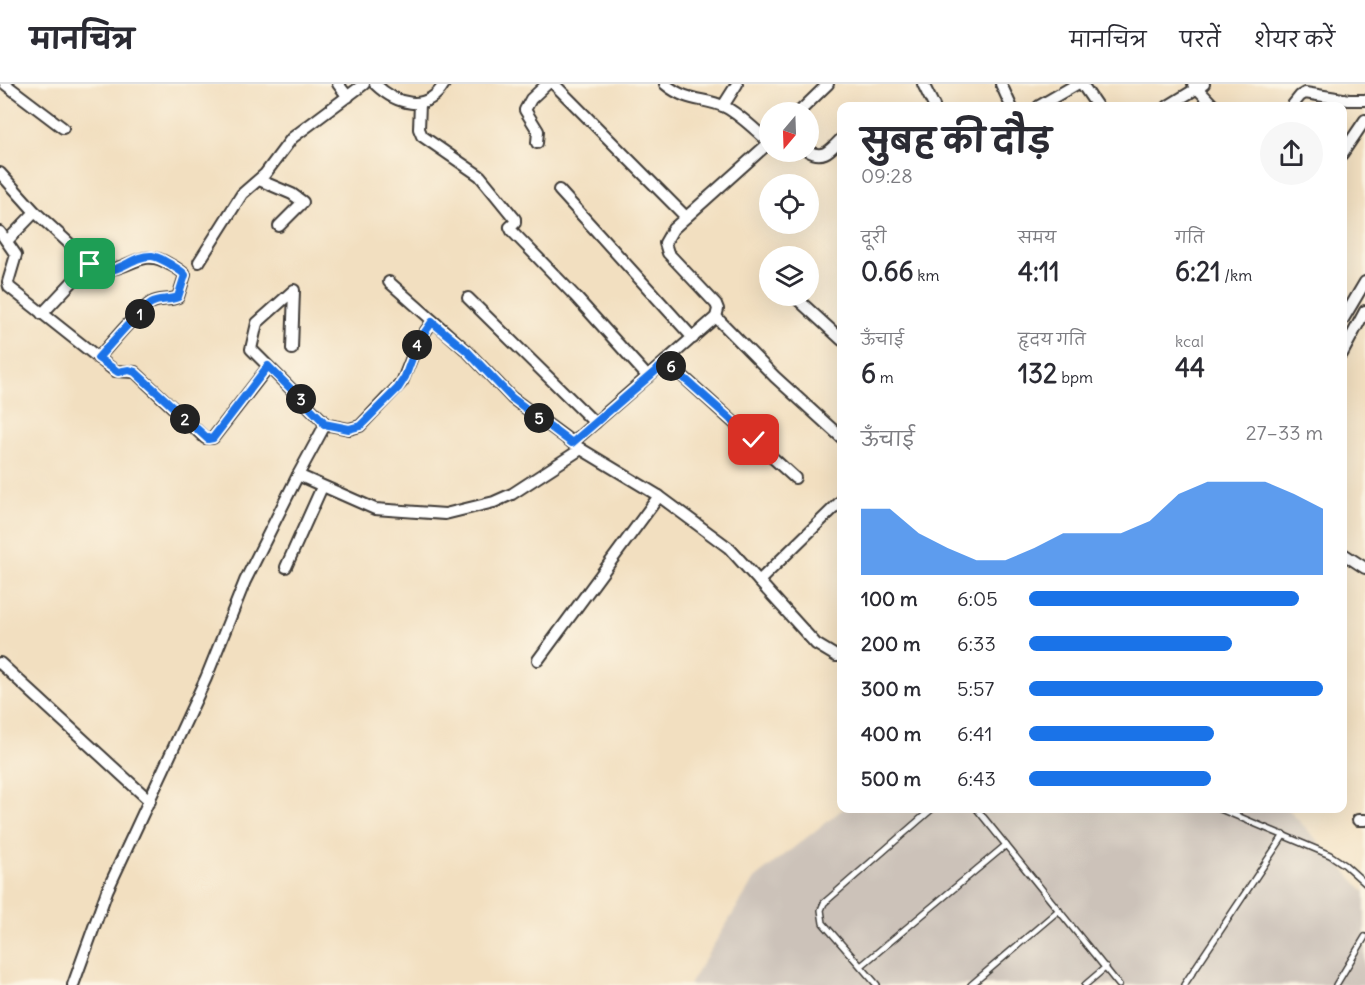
<!DOCTYPE html>
<html lang="hi">
<meta charset="utf-8">
<style>
body{margin:0;font-family:Delius,"Playpen Sans Deva",sans-serif;background:#f7f7f7;color:#2b2b33;height:100vh;display:flex;flex-direction:column;font-size:22px;white-space:nowrap}
*{box-sizing:border-box;margin:0}
p{font-size:20px;color:#7c7c81}
.icon{flex:none;width:33px;height:33px;fill:none;stroke:currentColor;stroke-width:2;stroke-linecap:round;stroke-linejoin:round}
.map{position:relative;flex:1;overflow:hidden}
.side{position:absolute;left:837px;top:18px;width:510px;height:711px;display:flex;flex-direction:column;background:#fff;border-radius:12px;box-shadow:0 6px 24px #0002}
.side>*{flex:none}
.needle{width:39px;rotate:199deg}
.buttons{position:absolute;left:759px;top:18px;display:grid;gap:12px}
.buttons a{display:grid;place-items:center;width:60px;height:60px;border-radius:50%;background:#fff;box-shadow:0 6px 24px #0002;font-size:30px}
.pin{position:absolute;display:grid;place-items:center;width:51px;height:51px;color:#fff;margin:-26px;border-radius:12px;box-shadow:0 3px 9px #0006}
.km{position:absolute;width:30px;height:30px;margin:-15px;border-radius:50%;background:#222;color:#fff;font-size:16px;line-height:30px;text-align:center}
.round{display:grid;place-items:center;flex:none;width:63px;height:63px;border-radius:32px;background:#f7f7f7}
.summary{display:flex;align-items:center;justify-content:space-between;height:102px;padding:0 24px}
h1{font-size:33px;font-weight:700;line-height:45px}
.figures{display:grid;grid-template-columns:repeat(3,1fr);gap:9px;height:102px;padding:6px 24px}
.figures div{display:grid;align-content:center}
.figures b{font-size:26px;font-weight:700}
.figures small{font-size:16px;font-weight:400}
.figures p{font-size:16px}
.chart{height:168px;padding:12px 24px}
.chart p{display:flex;justify-content:space-between}
.chart svg{width:100%;height:108px;margin-top:6px;fill:#1a73e8;opacity:.7}
ul{padding:0 24px;list-style:none;font-size:20px}
li{display:grid;grid-template-columns:96px 72px 1fr;align-items:center;height:45px}
li i{height:15px;border-radius:8px;background:#1a73e8}
header{display:flex;align-items:center;gap:36px;box-sizing:border-box;height:84px;padding:0 30px;background:#fff;border-bottom:2px solid #e1e1e2}
header strong{font-size:28px}
nav{display:flex;gap:33px;margin-inline-start:auto;font-size:21px}
.map>svg:first-child{display:block}
.industrial{fill:#ccc2b9}
.lines{fill:none;stroke-linecap:round;stroke-linejoin:round}
.service-casing{stroke:#3c3935;stroke-width:8}
.minor-casing{stroke:#3c3935;stroke-width:14}
.service{stroke:#fff;stroke-width:5}
.minor{stroke:#fff;stroke-width:10}
.route-casing{stroke:#fff;stroke-width:12}
.route{stroke:#1a73e8;stroke-width:8}
</style>
<header>
<strong>मानचित्र</strong>
<nav><a>मानचित्र</a><a>परतें</a><a>शेयर करें</a></nav>
</header>
<div class="map">
<svg width="1365" height="901" viewBox="0 0 1365 901">
<rect width="100%" height="100%" fill="#fcf5e5"/>
<filter id="ink" filterUnits="userSpaceOnUse"><feTurbulence type="fractalNoise" baseFrequency=".0167" numOctaves="2"/><feDisplacementMap in="SourceGraphic" scale="12" xChannelSelector="R" yChannelSelector="G"/><feConvolveMatrix kernelMatrix="1 2 1 2 8 2 1 2 1" color-interpolation-filters="sRGB"/></filter>
<filter id="wash" filterUnits="userSpaceOnUse"><feTurbulence type="fractalNoise" baseFrequency=".008" numOctaves="4" result="noise"/><feDisplacementMap in="SourceGraphic" scale="24" xChannelSelector="R" yChannelSelector="G"/><feGaussianBlur stdDeviation="1.35" result="paint"/><feColorMatrix in="noise" values="0 0 0 0 0 0 0 0 0 0 0 0 0 0 0 0 0 1.4 0 .05"/><feComposite in="paint" operator="in"/></filter>
<g filter="url(#wash)">
<rect width="100%" height="100%" fill="#f2dfc0"/>
<!-- industrial -->
<polygon class="industrial" points="843,725 1288,725 1365,808 1365,901 689,901 755,794"/>
</g>
<g filter="url(#ink)">
<g class="lines">
<defs>
<g id="service">
<polyline points="976,724 1119,901"/>
<polyline points="1218,724 1330,771 1345,781 1365,799"/>
<polyline points="861,882 1006,761"/>
<polyline points="877,901 823,839 821,826 824,819 933,724"/>
<polyline points="971,901 1059,826"/>
<polyline points="1085,901 1106,883"/>
<polyline points="1184,901 1284,751"/>
<polyline points="1336,901 1365,853"/>
</g>
<g id="minor">
<polyline points="5,0 63,44"/>
<polyline points="338,0 348,13"/>
<path d="M375,0C396,20 426,30 444,0"/>
<polyline points="554,0 686,133"/>
<path d="M665,0C688,19 703,13 725,23C741,31 755,46 769,58"/>
<polyline points="923,0 934,22"/>
<polyline points="1001,0 1011,22"/>
<polyline points="1082,0 1097,22"/>
<polyline points="1193,0 1214,22"/>
<polyline points="420,19 419,45 422,52 480,92 515,135 515,139 510,143 512,147 575,212 648,293"/>
<polyline points="723,22 737,0"/>
<polyline points="1039,22 1077,0"/>
<polyline points="1168,22 1204,0"/>
<polyline points="1292,22 1300,12 1305,9 1349,16 1365,16"/>
<polyline points="799,28 828,0"/>
<polyline points="537,59 538,47 525,26 531,15 547,0"/>
<path d="M808,67C824,76 831,65 842,54"/>
<polyline points="1342,70 1365,36"/>
<path d="M0,89L35,128L96,184C127,192 139,161 169,180C175,183 181,186 185,191L178,213C169,217 160,214 151,219C136,228 111,260 98,274"/>
<polyline points="259,96 292,110 303,118 279,142"/>
<polyline points="559,106 693,254"/>
<polyline points="0,148 16,171 8,198 9,203 115,287 135,288 205,354 213,354 268,283"/>
<polyline points="7,157 35,128"/>
<polyline points="199,178 242,110 265,90 292,54 364,0"/>
<polyline points="389,198 467,267 512,314 581,365 659,412 729,464 816,560 836,572 842,572"/>
<polyline points="794,212 842,256"/>
<polyline points="468,214 595,339"/>
<polyline points="42,230 90,179"/>
<polyline points="716,233 775,293 842,354"/>
<polyline points="1342,237 1365,198"/>
<polyline points="1342,270 1365,227"/>
<polyline points="666,277 795,394"/>
<polyline points="324,340 349,345 360,342 402,298 418,258 432,238"/>
<polyline points="572,359 716,233 718,225 716,220 668,169 665,159 673,145 770,58"/>
<polyline points="298,391 375,425 445,430 494,418 512,410 581,365"/>
<polyline points="1342,469 1365,484"/>
<polyline points="286,483 322,403"/>
<polyline points="759,497 842,416"/>
<polyline points="538,576 659,412"/>
<polyline points="0,579 150,717"/>
<polyline points="1358,736 1365,736"/>
<polyline points="73,901 107,807 206,594 245,497 298,391 324,343 323,337 251,265 257,239 294,206 292,265"/>
</g>
</defs>
<!-- service casing -->
<use href="#service" class="service-casing"/>
<!-- minor casing -->
<use href="#minor" class="minor-casing"/>
<!-- service -->
<use href="#service" class="service"/>
<!-- minor -->
<use href="#minor" class="minor"/>
</g>
</g>
<g class="lines" filter="url(#ink)">
<defs>
<path id="route" d="M90,180C116,198 128,171 152,172C159,173 164,177 170,180C175,184 181,186 185,191L178,213C169,217 160,214 151,219C137,228 111,260 98,274L118,288L129,286L135,288L208,355L213,354L268,282L323,337L324,340L349,345L360,342L398,304L405,293L418,258L432,238L467,267L512,314L572,359L666,278L754,356"/>
</defs>
<!-- route casing -->
<use href="#route" class="route-casing"/>
<!-- route -->
<use href="#route" class="route"/>
</g>
</svg>
<div class="buttons">
<a><svg class="needle" viewBox="-14 -14 28 28"><path d="M0-13l5 13h-10z" fill="#e53935"/><path d="M0 13l5-13h-10z" fill="#7c7c81"/></svg></a>
<a><svg class="icon" aria-label="locate" viewBox="0 0 24 24"><circle cx="12" cy="12" r="6"/><path d="M12 2v4M12 18v4M2 12h4M18 12h4"/></svg></a>
<a><svg class="icon" aria-label="layers" viewBox="0 0 24 24"><path d="M12 4l9 5-9 5-9-5zM3 14l9 5 9-5"/></svg></a>
</div>
<div class="pin" style="left:90px;top:180px;background:#1e9e55"><svg class="icon" aria-label="arrive" viewBox="0 0 24 24"><path d="M6 21V4h12l-3 4 3 4H6"/></svg></div>
<div class="pin" style="left:754px;top:356px;background:#d93025"><svg class="icon" aria-label="check" viewBox="0 0 24 24"><path d="M5 12l5 5 9-10"/></svg></div>
<b class="km" style="left:140px;top:230px">1</b>
<b class="km" style="left:185px;top:335px">2</b>
<b class="km" style="left:301px;top:315px">3</b>
<b class="km" style="left:417px;top:261px">4</b>
<b class="km" style="left:539px;top:334px">5</b>
<b class="km" style="left:671px;top:282px">6</b>
<section class="side">
<div class="summary"><div><h1>सुबह की दौड़</h1><p>09:28</p></div><a class="round"><svg class="icon" aria-label="share" viewBox="0 0 24 24"><path d="M12 15V3M7 8l5-5 5 5M5 13v7h14v-7"/></svg></a></div>
<div class="figures">
<div><p>दूरी</p><b>0.66<small> km</small></b></div>
<div><p>समय</p><b>4:11</b></div>
<div><p>गति</p><b>6:21<small> /km</small></b></div>
</div>
<div class="figures">
<div><p>ऊँचाई</p><b>6<small> m</small></b></div>
<div><p>हृदय गति</p><b>132<small> bpm</small></b></div>
<div><p>kcal</p><b>44</b></div>
</div>
<div class="chart"><p><span>ऊँचाई</span>27–33 m</p>
<svg viewBox="0 0 160 44" preserveAspectRatio="none"><path d="M0 44V17L10 17L20 27L30 33L40 38L50 38L60 33L70 27L80 27L90 27L100 22L110 11L120 6L130 6L140 6L150 11L160 17V44z"/></svg>
</div>
<ul>
<li><b>100 m</b>6:05<i style="width:92%"></i></li>
<li><b>200 m</b>6:33<i style="width:69%"></i></li>
<li><b>300 m</b>5:57<i style="width:100%"></i></li>
<li><b>400 m</b>6:41<i style="width:63%"></i></li>
<li><b>500 m</b>6:43<i style="width:62%"></i></li>
</ul>
</section>
</div>
